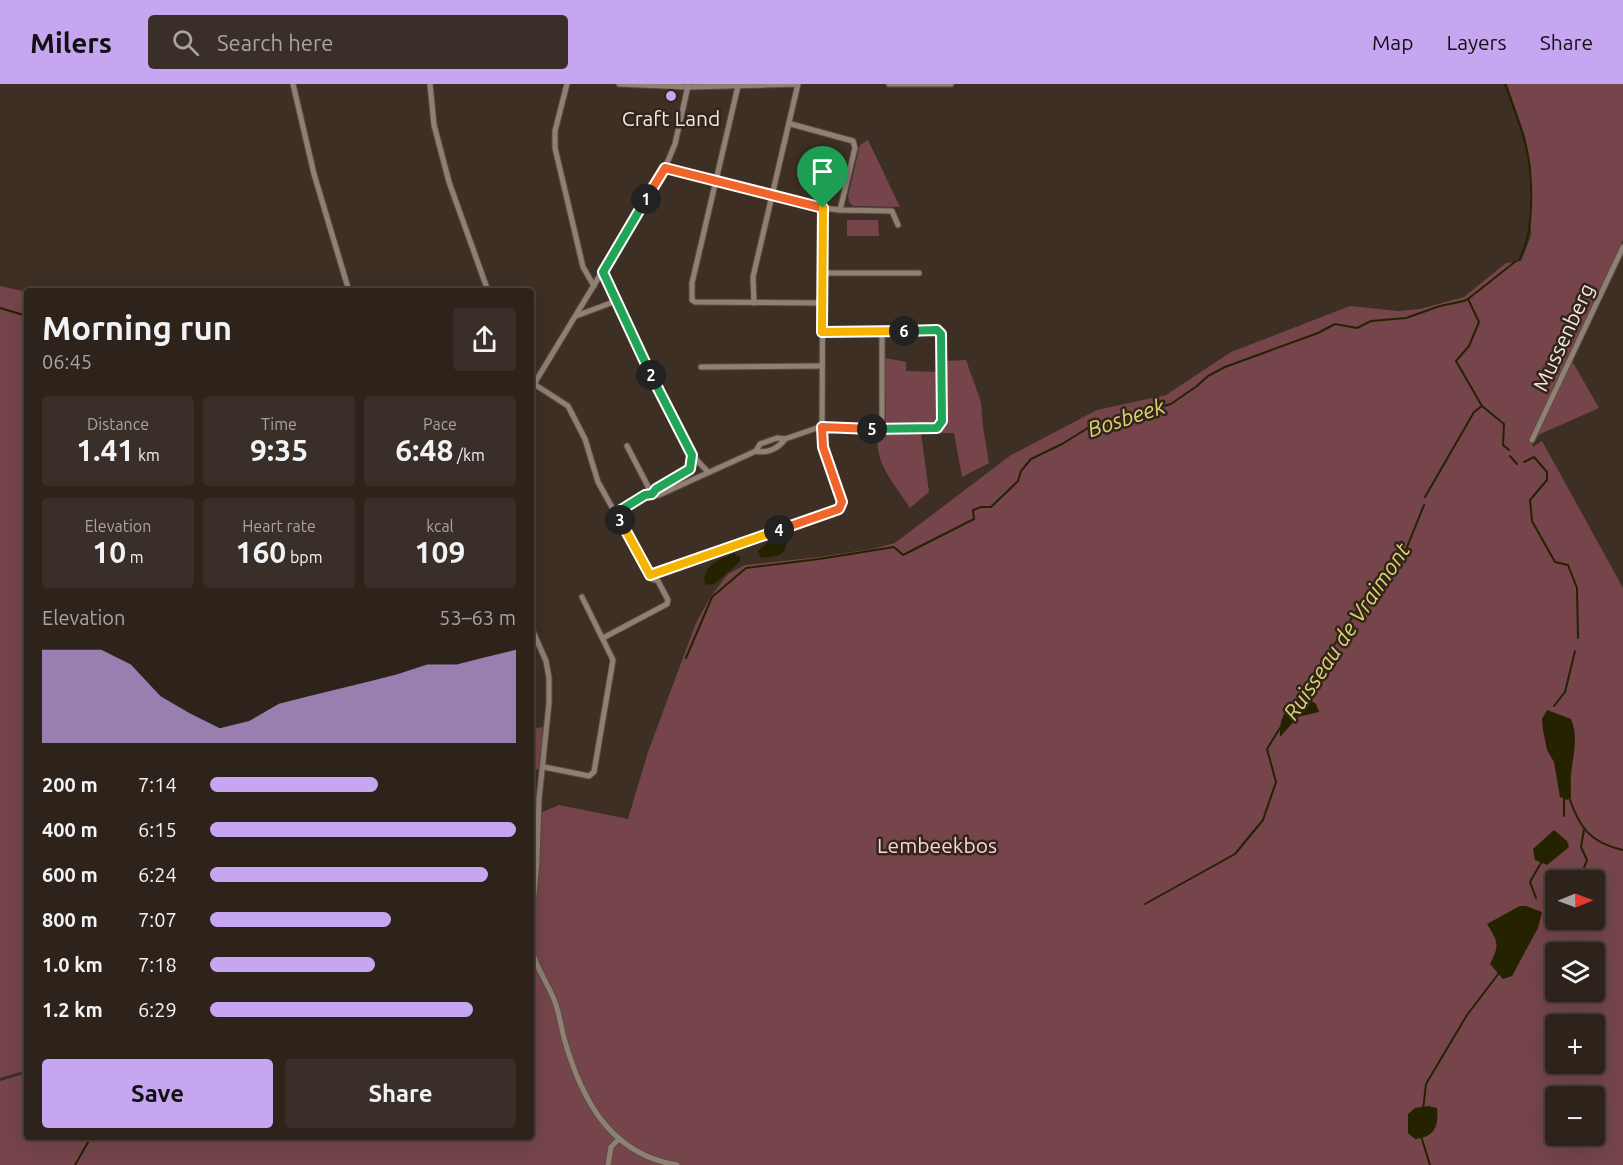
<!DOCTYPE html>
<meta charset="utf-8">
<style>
body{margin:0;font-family:Ubuntu,sans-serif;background:#3a2f28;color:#f1f3f6;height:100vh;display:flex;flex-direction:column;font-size:22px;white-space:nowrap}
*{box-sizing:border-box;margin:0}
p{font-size:20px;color:#a7a4a3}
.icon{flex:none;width:33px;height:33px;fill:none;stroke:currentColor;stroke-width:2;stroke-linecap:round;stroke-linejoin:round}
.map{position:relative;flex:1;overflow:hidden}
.panel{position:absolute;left:24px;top:204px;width:510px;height:852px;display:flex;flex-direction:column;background:#2e231b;border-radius:6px;box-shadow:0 6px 24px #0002,0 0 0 2px #49403a}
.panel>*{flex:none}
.needle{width:39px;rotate:89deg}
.fabs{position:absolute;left:1545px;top:786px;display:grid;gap:12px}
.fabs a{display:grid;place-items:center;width:60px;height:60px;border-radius:6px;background:#2e231b;box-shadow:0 6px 24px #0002,0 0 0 2px #49403a;font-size:30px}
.pin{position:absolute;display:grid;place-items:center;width:51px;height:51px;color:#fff;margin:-62px -26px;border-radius:50% 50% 50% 0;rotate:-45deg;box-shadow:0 0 6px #0007}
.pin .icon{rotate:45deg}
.km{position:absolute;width:30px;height:30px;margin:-15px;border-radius:50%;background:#222;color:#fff;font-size:16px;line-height:30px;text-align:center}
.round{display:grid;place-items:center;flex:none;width:63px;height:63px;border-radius:6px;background:#3a2f28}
.overview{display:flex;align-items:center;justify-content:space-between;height:102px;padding:0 18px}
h1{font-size:33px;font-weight:700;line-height:45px}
.metrics{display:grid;grid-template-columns:repeat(3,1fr);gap:9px;height:102px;padding:6px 18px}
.metrics div{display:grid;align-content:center;border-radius:6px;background:#3a2f28;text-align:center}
.metrics b{font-size:30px;font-weight:700}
.metrics small{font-size:16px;font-weight:400}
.metrics p{font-size:16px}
.chart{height:168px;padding:12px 18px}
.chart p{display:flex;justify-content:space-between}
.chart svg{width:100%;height:108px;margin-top:6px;fill:#c6a6f0;opacity:.7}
.primary-button{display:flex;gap:12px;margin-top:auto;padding:12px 18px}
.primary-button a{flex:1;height:69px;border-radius:6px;background:#c6a6f0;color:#111;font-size:24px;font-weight:700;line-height:69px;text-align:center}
.primary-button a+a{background:#3a2f28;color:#f1f3f6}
ul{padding:0 18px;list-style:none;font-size:20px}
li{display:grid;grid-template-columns:96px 72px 1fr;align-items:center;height:45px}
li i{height:15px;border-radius:8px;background:#c6a6f0}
header{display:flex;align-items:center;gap:36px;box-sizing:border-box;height:84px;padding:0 30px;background:#c6a6f0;color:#111}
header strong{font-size:28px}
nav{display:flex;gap:33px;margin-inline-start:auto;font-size:21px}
.search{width:420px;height:54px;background:#3a2f28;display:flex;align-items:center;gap:15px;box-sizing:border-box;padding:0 21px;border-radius:6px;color:#a7a4a3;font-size:22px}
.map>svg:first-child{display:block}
.green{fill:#75454b;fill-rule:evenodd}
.water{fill:#252200}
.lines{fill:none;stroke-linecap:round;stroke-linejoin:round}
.stream{stroke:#252200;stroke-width:2}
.street-casing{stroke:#594d44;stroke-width:7}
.street{stroke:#907f73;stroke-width:5}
.split-1-casing{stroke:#fff;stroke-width:12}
.split-2-casing{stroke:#fff;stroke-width:12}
.split-3-casing{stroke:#fff;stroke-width:12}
.split-4-casing{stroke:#fff;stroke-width:12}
.split-5-casing{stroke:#fff;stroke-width:12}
.split-6-casing{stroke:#fff;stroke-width:12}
.split-7-casing{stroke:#fff;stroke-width:12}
.split-1{stroke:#f0652b;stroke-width:8}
.split-2{stroke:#22a559;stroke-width:8}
.split-3{stroke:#22a559;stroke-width:8}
.split-4{stroke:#f5b400;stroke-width:8}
.split-5{stroke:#f0652b;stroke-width:8}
.split-6{stroke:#22a559;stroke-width:8}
.split-7{stroke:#f5b400;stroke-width:8}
.poi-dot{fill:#c6a6f0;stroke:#33251a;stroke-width:2}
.labels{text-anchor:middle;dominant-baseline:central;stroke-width:5;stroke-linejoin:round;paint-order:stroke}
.poi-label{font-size:21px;fill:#f0e7e0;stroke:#33251a}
.street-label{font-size:21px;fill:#f0e7e0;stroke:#33251a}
.park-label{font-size:21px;fill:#fed3d6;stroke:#33251a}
.water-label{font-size:22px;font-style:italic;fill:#dbd470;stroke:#33251a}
</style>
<header>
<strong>Milers</strong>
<div class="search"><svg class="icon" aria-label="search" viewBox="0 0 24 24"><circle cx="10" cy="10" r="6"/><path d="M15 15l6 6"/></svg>Search here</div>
<nav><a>Map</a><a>Layers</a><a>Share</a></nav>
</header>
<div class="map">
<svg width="1623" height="1081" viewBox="0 0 1623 1081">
<rect width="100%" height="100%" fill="#3e2f24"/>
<!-- green -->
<g class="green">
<path d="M1507,0H1623V156L1530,354L1533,363L1542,357L1623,504V1081H0V997L27,989V1053H531V769L538,771L542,728L559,721L628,735L648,668L696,539L711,512L728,490L745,481L819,473L872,465L895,459L1011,371L1097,326L1166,311L1231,268L1350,222L1398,227L1420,225L1464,213L1506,179L1521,177L1531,152V83L1525,52ZM1556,796H1594V836H1556ZM1556,868H1594V908H1556ZM1556,940H1594V980H1556ZM1556,1012H1594V1052H1556Z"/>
<polygon points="868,56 900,123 853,122 849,118 848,112 860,61"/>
<polygon points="847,136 878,136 879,152 847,152"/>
<polygon points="0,202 27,208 27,986 0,994"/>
<path d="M885,274L906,278V287L939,288L946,277L966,276L981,318L983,343L989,379L962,393L954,349H921L929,408L910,424C895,400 873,378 878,349L886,348Z"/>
<polygon points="1572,277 1599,324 1538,351"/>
<polygon points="543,643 540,685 531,686 531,645"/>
</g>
<!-- water -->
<g class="water">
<path d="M787,453C786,473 781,471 761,474L758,467L768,458Z"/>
<path d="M734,469L737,472L740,471V478L714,500L708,501L705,499C701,481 721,475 734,469Z"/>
<path d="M1309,615L1316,620L1319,628L1298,633L1280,653C1279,631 1287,620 1309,615Z"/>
<path d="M1547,626L1571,635C1578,652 1574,666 1572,683C1570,693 1571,703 1571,713L1567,716L1560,713L1554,678L1547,666L1543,646L1542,635Z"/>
<polygon points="1554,746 1567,757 1569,763 1547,781 1535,776 1533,765"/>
<path d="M1520,822H1526L1542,828L1538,844L1512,892L1503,895L1490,880C1500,860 1498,858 1487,840Z"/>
<path d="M1428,1022L1437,1024C1439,1043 1434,1053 1415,1055L1408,1049V1030L1415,1024Z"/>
</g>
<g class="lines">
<!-- stream -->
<g class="stream">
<path d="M1505,0C1512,20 1521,41 1526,62C1533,92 1535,149 1519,176"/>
<polyline points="0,224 27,232"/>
<polyline points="1482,322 1504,340 1503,361 1509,366"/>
<polyline points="1510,372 1517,380"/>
<polyline points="1524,378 1534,373 1547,388 1547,396 1530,416 1532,437 1555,478 1568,481 1577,504 1578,554"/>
<polyline points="1425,413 1474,328 1482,322 1456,277 1469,262 1479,238 1468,215 1516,177"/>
<polyline points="686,574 712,513 746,484 819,475 894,463 903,471 974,435 973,426 981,423 991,423 1018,397 1021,387 1031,375 1062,360 1096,339 1114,336 1171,320 1197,302 1208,292 1225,283 1318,249 1335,240 1357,244 1371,237 1406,234 1440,222 1464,217 1468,215"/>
<polyline points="1296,619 1361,520 1403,473 1424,421"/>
<polyline points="1554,622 1565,608 1575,567"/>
<path d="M1569,713C1579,743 1590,759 1623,766"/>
<polyline points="1564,732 1564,714"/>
<polyline points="1579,796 1587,776 1581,763 1584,746"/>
<polyline points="1536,814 1530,798 1542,777"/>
<polyline points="1145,820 1235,770 1263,736 1276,698 1267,665 1280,644"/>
<polyline points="1423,1026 1426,1000 1467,931 1499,889"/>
<polyline points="1421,1052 1430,1081"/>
<polyline points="75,1081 91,1053"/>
</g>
<defs>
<g id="street">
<polyline points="293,0 314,90 349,207"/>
<polyline points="430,0 434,41 449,98 488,207"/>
<polyline points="567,0 555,47 555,64 583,183 594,202"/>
<polyline points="619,0 688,3 798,0 753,193 754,219"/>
<polyline points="889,0 951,0"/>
<polyline points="738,2 692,199 692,216 695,218 823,219"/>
<polyline points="791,40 853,57 855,64 840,126"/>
<polyline points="665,84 823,124 840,126 892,127 898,141"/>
<polyline points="602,188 692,371"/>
<polyline points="823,189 919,189"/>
<polyline points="576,232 616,217"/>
<polyline points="882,247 882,345"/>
<polyline points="701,283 822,282"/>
<polyline points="534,300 568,322 585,355 598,398 652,495 658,497 668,516 667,520 603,554"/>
<polyline points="531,305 665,84 675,60 688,2"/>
<polyline points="1532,356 1623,163"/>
<polyline points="627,362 652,410"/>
<polyline points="756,367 760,360 777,354 785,355 817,344 843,345 937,344 942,337 941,250 937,246 822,248"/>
<polyline points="690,385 692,371 708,388"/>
<polyline points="652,410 656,405 690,385"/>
<path d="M616,429L645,411H659L756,367C767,370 779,364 785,355"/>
<polyline points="650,491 839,425 842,418 822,359 823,124"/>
<polyline points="531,543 546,577 549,594 549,619 539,715 537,777 531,842"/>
<polyline points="544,683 589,692 594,688 613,576 582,513"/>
<path d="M531,859C533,881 548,898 555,918C559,929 561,942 564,954C581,1014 609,1070 677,1081"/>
<polyline points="608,1081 611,1063 618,1056"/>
</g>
</defs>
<!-- street casing -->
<use href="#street" class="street-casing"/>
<!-- street -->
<use href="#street" class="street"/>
</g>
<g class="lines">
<defs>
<polyline id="split-1" points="646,115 665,84 823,124"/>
<polyline id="split-2" points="646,115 603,188 651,291"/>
<polyline id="split-3" points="620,436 616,429 645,411 652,410 656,405 690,385 692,371 651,291"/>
<polyline id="split-4" points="620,436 650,491 779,446"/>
<polyline id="split-5" points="779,446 839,425 842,418 823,363 822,343 872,345"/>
<polyline id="split-6" points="872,345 937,344 942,337 941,250 937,246 904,247"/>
<polyline id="split-7" points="823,124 822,248 904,247"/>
</defs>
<!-- split-1 casing -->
<use href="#split-1" class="split-1-casing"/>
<!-- split-2 casing -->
<use href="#split-2" class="split-2-casing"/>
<!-- split-3 casing -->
<use href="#split-3" class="split-3-casing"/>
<!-- split-4 casing -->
<use href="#split-4" class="split-4-casing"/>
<!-- split-5 casing -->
<use href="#split-5" class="split-5-casing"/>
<!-- split-6 casing -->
<use href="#split-6" class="split-6-casing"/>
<!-- split-7 casing -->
<use href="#split-7" class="split-7-casing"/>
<!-- split-1 -->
<use href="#split-1" class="split-1"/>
<!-- split-2 -->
<use href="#split-2" class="split-2"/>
<!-- split-3 -->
<use href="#split-3" class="split-3"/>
<!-- split-4 -->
<use href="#split-4" class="split-4"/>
<!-- split-5 -->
<use href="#split-5" class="split-5"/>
<!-- split-6 -->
<use href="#split-6" class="split-6"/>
<!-- split-7 -->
<use href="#split-7" class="split-7"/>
</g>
<!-- markers -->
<circle class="poi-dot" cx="671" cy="12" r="6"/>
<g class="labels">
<!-- poi labels -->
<g class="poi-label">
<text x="671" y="34">Craft Land</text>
</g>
<!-- street labels -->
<g class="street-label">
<text transform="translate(1563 253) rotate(-65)">Mussenberg</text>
</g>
<!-- park labels -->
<g class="park-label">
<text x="937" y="761">Lembeekbos</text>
</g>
<!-- water labels -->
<g class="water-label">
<text transform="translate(1126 333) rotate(-18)">Bosbeek</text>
<text transform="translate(1346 547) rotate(-56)">Ruisseau de Vraimont</text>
</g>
</g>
</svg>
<div class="fabs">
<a><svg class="needle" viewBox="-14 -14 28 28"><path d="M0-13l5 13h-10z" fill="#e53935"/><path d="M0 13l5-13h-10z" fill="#a7a4a3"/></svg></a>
<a><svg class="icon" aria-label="layers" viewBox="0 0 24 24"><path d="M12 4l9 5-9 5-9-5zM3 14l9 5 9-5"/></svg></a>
<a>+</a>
<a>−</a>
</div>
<div class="pin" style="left:823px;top:124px;background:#1e9e55"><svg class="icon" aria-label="arrive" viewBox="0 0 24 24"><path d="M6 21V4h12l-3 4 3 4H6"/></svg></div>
<b class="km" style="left:646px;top:115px">1</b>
<b class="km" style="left:651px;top:291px">2</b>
<b class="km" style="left:620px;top:436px">3</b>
<b class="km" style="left:779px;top:446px">4</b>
<b class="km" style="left:872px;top:345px">5</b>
<b class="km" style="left:904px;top:247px">6</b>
<section class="panel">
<div class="overview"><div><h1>Morning run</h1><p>06:45</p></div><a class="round"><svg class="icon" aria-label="share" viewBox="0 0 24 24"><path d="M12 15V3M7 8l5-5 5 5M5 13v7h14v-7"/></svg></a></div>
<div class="metrics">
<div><p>Distance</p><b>1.41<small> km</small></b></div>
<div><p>Time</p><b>9:35</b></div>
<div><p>Pace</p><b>6:48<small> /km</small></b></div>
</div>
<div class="metrics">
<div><p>Elevation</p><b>10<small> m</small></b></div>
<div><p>Heart rate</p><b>160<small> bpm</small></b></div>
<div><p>kcal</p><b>109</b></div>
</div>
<div class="chart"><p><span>Elevation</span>53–63 m</p>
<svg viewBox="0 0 160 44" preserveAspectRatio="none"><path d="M0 44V6L10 6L20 6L30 12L40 25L50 32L60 38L70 35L80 28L90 25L100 22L110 19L120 16L130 12L140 12L150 9L160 6V44z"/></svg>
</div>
<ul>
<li><b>200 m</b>7:14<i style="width:55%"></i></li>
<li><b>400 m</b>6:15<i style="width:100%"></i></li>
<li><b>600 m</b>6:24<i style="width:91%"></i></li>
<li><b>800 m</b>7:07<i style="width:59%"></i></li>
<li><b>1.0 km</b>7:18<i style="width:54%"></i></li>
<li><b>1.2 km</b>6:29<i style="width:86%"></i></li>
</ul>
<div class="primary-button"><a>Save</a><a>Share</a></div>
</section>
</div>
